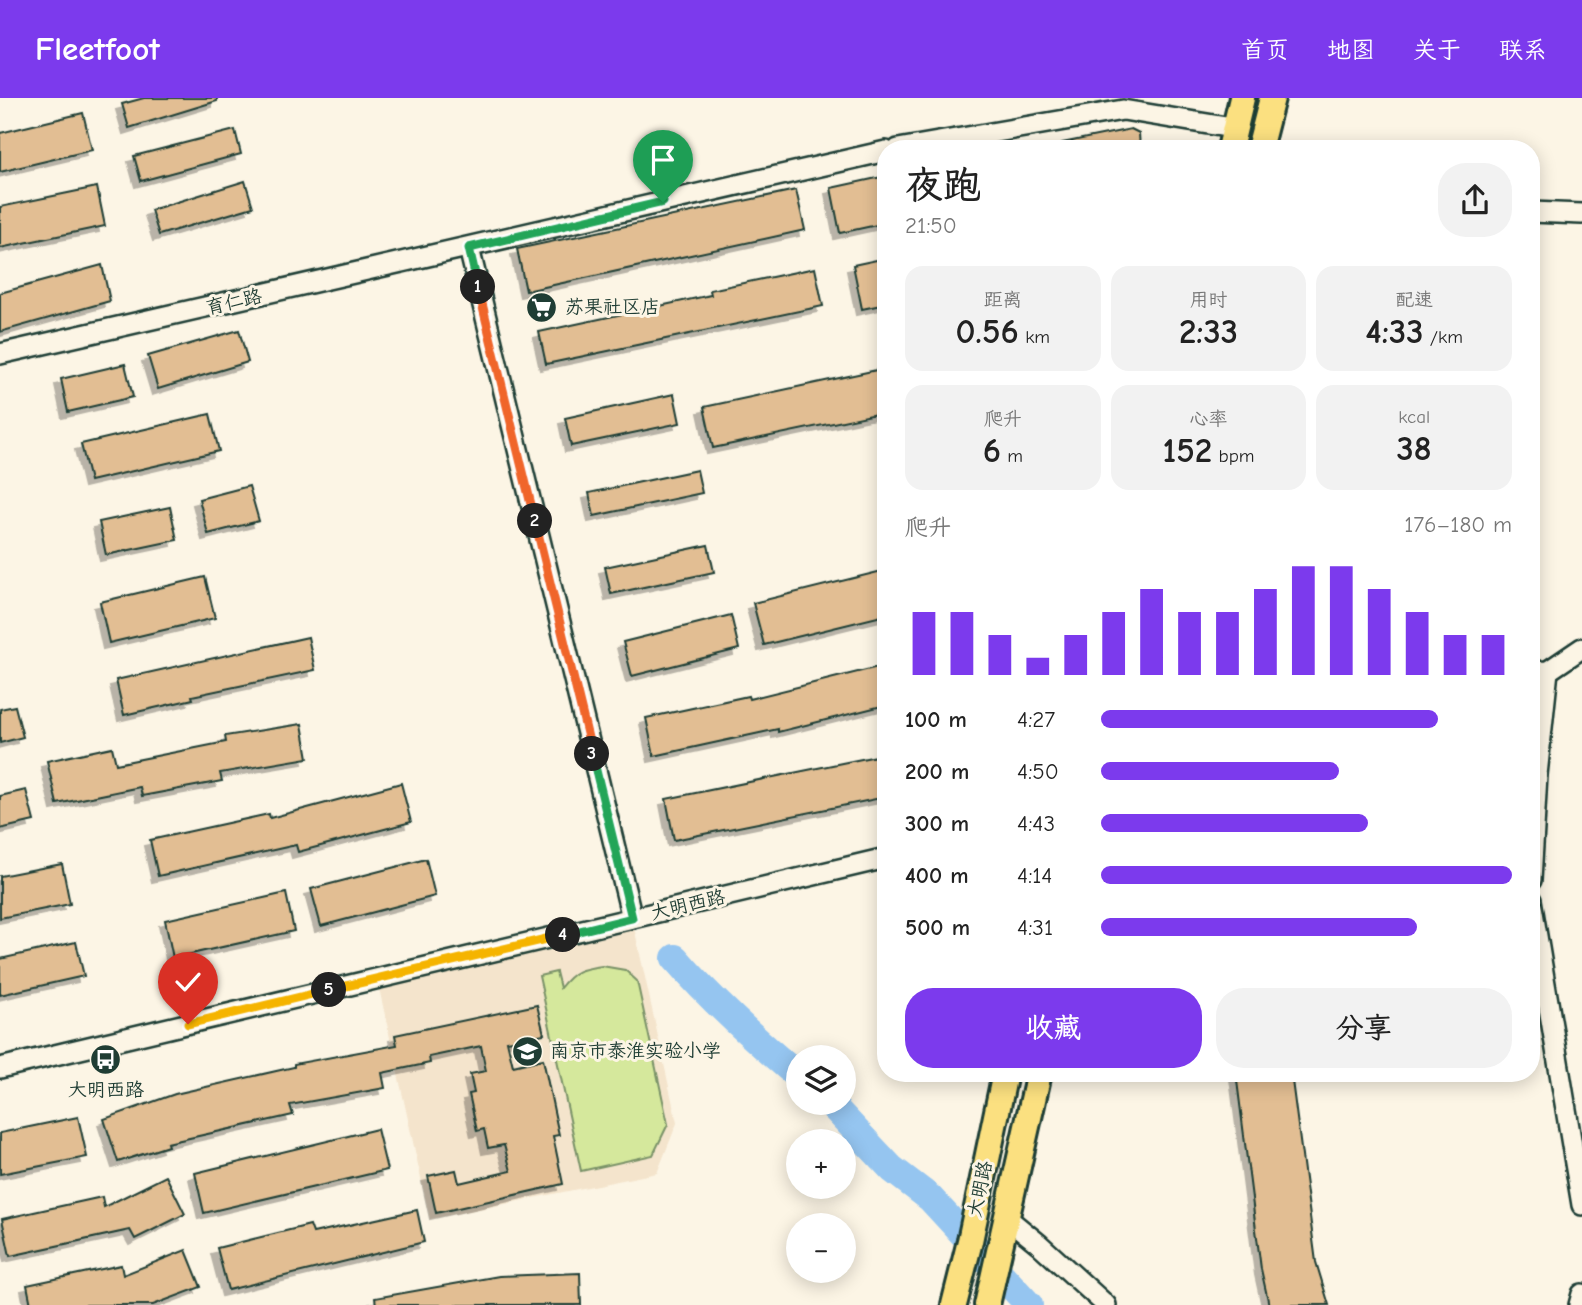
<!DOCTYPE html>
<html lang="zh">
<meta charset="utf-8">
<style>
body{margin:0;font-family:"Comic Neue","LXGW WenKai TC",sans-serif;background:#f2f2f2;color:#222;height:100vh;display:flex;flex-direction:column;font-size:26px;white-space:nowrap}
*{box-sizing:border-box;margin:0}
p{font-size:23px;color:#767676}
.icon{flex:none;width:38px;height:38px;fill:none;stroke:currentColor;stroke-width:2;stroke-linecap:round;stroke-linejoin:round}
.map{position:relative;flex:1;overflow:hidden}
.drawer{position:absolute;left:877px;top:42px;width:663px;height:942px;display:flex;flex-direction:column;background:#fff;border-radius:28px;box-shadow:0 4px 18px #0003}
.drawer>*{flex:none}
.fabs{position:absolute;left:786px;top:947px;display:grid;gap:14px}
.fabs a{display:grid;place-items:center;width:70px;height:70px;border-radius:50%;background:#fff;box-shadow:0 4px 18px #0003;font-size:35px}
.pin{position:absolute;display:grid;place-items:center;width:60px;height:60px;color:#fff;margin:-72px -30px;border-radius:50% 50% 50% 0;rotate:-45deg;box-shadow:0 0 7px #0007}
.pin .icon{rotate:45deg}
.km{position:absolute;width:35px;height:35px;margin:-18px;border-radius:50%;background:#222;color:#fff;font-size:19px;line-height:35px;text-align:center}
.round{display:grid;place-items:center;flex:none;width:74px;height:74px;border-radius:28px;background:#f2f2f2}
.summary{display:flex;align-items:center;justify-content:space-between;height:119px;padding:0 28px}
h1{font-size:38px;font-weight:600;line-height:52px}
.metrics{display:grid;grid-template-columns:repeat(3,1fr);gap:10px;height:119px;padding:7px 28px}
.metrics div{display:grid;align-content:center;border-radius:18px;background:#f2f2f2;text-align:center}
.metrics b{font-size:35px;font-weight:600}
.metrics small{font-size:19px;font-weight:400}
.metrics p{font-size:19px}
.chart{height:196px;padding:14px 28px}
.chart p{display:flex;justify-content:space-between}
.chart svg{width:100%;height:126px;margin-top:7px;stroke:#7c3aed;stroke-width:6}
.primary-button{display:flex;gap:14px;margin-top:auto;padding:14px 28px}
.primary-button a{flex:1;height:80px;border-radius:28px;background:#7c3aed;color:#fff;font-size:28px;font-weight:600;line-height:80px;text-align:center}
.primary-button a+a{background:#f2f2f2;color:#222}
ul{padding:0 28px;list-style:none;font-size:23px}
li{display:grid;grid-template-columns:112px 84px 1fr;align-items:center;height:52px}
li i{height:18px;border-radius:9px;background:#7c3aed}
header{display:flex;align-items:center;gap:42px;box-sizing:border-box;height:98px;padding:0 35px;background:#7c3aed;color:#fff}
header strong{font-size:33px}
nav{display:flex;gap:38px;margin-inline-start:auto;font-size:24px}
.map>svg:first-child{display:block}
.built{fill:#f4e4cc}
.green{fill:#d5e89c;stroke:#7a9268;stroke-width:2}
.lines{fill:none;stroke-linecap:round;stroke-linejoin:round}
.river{stroke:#95c5f0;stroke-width:28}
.building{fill:#e2be93;stroke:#1f3d34;stroke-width:2;filter:url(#shadow)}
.minor-casing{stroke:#1f3d34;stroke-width:24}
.major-casing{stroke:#1f3d34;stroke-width:30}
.minor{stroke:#fcf5e5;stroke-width:19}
.major{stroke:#fbe080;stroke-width:24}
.split-1-casing{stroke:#fff;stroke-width:14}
.split-2-casing{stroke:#fff;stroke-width:14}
.split-3-casing{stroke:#fff;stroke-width:14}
.split-4-casing{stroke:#fff;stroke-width:14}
.split-5-casing{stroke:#fff;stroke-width:14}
.split-6-casing{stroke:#fff;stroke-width:14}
.split-1{stroke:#22a559;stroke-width:9}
.split-2{stroke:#f0652b;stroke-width:9}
.split-3{stroke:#f0652b;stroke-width:9}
.split-4{stroke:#22a559;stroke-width:9}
.split-5{stroke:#f5b400;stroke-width:9}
.split-6{stroke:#f5b400;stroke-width:9}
.labels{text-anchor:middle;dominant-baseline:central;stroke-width:6;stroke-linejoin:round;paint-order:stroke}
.street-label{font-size:19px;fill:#1f3d34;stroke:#fcf5e5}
.poi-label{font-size:19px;fill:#1f3d34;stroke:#fcf5e5;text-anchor:start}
</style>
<header>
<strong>Fleetfoot</strong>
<nav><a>首页</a><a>地图</a><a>关于</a><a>联系</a></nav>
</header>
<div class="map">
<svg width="1582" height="1207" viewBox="0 0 1582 1207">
<defs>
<filter id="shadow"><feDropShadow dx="-6" dy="6" stdDeviation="0" flood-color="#0004"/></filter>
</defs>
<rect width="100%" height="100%" fill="#fcf5e5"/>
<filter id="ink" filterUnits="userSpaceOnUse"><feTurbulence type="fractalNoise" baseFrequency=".0143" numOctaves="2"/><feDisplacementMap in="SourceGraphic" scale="14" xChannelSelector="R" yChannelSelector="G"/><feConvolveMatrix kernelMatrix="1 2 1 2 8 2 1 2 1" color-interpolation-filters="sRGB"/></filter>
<g filter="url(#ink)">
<!-- built -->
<polygon class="built" points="632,820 677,1025 657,1075 430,1121 377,881"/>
<!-- green -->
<path class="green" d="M602,868L625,872L637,883L668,1026L653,1057L581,1073L539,878L556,874L560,890C574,872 581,871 602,868Z"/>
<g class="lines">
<!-- river -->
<g class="river">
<path d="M675,860C712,903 755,941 798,978"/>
<polyline points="829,1004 892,1071 930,1100 1029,1207"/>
</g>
</g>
<!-- building -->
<g class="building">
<polygon points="144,0 217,0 217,3 129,30 122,6"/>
<polygon points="83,15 92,52 0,74 0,35"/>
<polygon points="1131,31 1139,35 1140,51 1063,51 1062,45"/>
<polygon points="235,32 241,56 141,83 134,58"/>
<polygon points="886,78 886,125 840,135 831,90"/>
<polygon points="245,83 253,109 159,137 151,112"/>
<polygon points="97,89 105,128 0,150 0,109"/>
<polygon points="796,92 805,132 526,193 517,151"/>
<polygon points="886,160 886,206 862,211 853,167"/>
<polygon points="102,167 110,203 0,234 0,195"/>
<polygon points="815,170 823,208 546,266 539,234 711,197 710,192"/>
<polygon points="239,232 248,264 158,291 148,258"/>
<polygon points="125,266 133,299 68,314 61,281"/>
<polygon points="886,270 886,314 713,350 704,309"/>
<polygon points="674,296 680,325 571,348 565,320"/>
<polygon points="210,316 219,353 90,383 81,346"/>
<polygon points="697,372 702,395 594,418 589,395"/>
<polygon points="249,388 259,423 208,436 199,401"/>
<polygon points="170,409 177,442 106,457 99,424"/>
<polygon points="708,447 714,474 611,496 605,469"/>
<polygon points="886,472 886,517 764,547 753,505"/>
<polygon points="205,479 215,520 109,545 100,504"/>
<polygon points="731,517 739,551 632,578 623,544"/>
<polygon points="308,539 315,572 192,598 193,601 124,617 116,582"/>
<polygon points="886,567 886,607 778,634 778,631 654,658 646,620 748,598 749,601"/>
<polygon points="15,608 23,639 0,645 0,611"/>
<polygon points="302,626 308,660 220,675 222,683 142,698 140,689 57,706 47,663 112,649 116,666 226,644 225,638"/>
<polygon points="886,656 886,699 674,742 666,701"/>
<polygon points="401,685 411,724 298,754 296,747 158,778 150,742 269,716 270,720"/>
<polygon points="26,692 34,723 0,731 0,698"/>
<polygon points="426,761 435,798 321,828 311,791"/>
<polygon points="62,766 70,806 0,820 0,778"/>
<polygon points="286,795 294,833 173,860 165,822"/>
<polygon points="76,844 84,878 0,897 0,861"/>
<polygon points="537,907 544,936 507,943 513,968 543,961 559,1037 553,1038 563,1086 436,1115 428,1078 456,1072 459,1085 511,1073 504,1047 488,1050 484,1031 477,1033 469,996 474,995 470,976 486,973 481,948 429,959 430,965 382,975 385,990 290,1007 293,1017 167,1045 168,1048 118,1064 104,1021 175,996 294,969 294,966 397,947 395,937"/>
<polygon points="1236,975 1291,975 1316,1164 1329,1207 1269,1207 1261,1171"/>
<polygon points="78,1019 87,1059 0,1076 0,1035"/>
<polygon points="377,1031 387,1072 204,1115 195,1075"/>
<polygon points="166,1078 185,1116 135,1141 130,1132 10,1158 2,1121 102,1099 104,1109"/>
<polygon points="417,1112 424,1144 228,1192 217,1150 310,1127 313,1135"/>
<polygon points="186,1152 201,1189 153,1207 31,1207 27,1187 121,1167 123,1177"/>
<polygon points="580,1175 581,1207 376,1207 375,1200 499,1178"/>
</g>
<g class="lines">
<defs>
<g id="minor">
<polyline points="898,51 1123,12 1226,29 1235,28"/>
<polyline points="1531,114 1582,116"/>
<polyline points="469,150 632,820"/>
<polyline points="0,256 886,53"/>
<polyline points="1531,574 1548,573 1582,550"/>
<polyline points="1531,782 1537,677 1548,573"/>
<polyline points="1531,802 1582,1107"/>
<polyline points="0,970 886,760"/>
<polyline points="1006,1119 1039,1146 1106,1207"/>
<polyline points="1579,1207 1582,1196"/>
</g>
<g id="major">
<polyline points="1230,51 1242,0"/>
<polyline points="1259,51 1272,0"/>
<polyline points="954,1207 970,1143 1005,975"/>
<polyline points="987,1207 1039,975"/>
</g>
</defs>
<!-- minor casing -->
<use href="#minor" class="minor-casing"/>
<!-- major casing -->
<use href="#major" class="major-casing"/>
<!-- minor -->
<use href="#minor" class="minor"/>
<!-- major -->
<use href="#major" class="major"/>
</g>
</g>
<g class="lines" filter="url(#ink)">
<defs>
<polyline id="split-1" points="478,189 469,150 663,104"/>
<polyline id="split-2" points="478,189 535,423"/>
<polyline id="split-3" points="535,423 592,656"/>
<polyline id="split-4" points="563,837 632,820 592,656"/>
<polyline id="split-5" points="329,892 563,837"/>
<polyline id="split-6" points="188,926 329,892"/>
</defs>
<!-- split-1 casing -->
<use href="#split-1" class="split-1-casing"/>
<!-- split-2 casing -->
<use href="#split-2" class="split-2-casing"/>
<!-- split-3 casing -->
<use href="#split-3" class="split-3-casing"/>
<!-- split-4 casing -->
<use href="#split-4" class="split-4-casing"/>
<!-- split-5 casing -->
<use href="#split-5" class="split-5-casing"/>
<!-- split-6 casing -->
<use href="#split-6" class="split-6-casing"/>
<!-- split-1 -->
<use href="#split-1" class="split-1"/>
<!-- split-2 -->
<use href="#split-2" class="split-2"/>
<!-- split-3 -->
<use href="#split-3" class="split-3"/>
<!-- split-4 -->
<use href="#split-4" class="split-4"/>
<!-- split-5 -->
<use href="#split-5" class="split-5"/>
<!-- split-6 -->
<use href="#split-6" class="split-6"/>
</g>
<!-- icons -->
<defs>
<symbol id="supermarket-disc" viewBox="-11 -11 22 22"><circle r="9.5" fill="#1f3d34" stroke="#fcf5e5"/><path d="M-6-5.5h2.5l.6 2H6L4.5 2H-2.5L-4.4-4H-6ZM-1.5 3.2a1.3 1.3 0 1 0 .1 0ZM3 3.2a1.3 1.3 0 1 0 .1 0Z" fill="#fff"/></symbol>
<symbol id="school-disc" viewBox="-11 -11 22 22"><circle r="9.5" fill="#1f3d34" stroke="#fcf5e5"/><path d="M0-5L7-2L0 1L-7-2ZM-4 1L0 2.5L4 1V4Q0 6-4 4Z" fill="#fff"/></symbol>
<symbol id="bus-disc" viewBox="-11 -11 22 22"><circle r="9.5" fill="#1f3d34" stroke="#fcf5e5"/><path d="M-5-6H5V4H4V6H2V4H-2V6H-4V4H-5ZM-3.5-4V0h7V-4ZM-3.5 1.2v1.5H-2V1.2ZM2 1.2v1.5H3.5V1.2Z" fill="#fff"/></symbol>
</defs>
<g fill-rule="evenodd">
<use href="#supermarket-disc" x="524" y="192" width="35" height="35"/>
<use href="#school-disc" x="510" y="936" width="35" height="35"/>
<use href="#bus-disc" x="88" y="944" width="35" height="35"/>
</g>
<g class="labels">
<!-- street labels -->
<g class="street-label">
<text transform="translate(234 204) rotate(-13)">育仁路</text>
<text transform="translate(688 807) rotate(-13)">大明西路</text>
<text transform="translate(980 1091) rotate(-78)">大明路</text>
</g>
<!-- poi labels -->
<g class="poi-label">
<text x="565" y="209">苏果社区店</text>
<text x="550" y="953">南京市泰淮实验小学</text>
<text x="106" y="992" text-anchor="middle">大明西路</text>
</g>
</g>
</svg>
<div class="fabs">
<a><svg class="icon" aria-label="layers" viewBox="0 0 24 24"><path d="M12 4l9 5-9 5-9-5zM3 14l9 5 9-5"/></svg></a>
<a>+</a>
<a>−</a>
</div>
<div class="pin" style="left:663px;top:104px;background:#1e9e55"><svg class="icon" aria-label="arrive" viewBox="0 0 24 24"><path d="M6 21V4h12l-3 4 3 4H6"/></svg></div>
<div class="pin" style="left:188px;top:926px;background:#d93025"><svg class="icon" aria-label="check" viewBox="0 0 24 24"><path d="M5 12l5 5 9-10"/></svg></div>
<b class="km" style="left:478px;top:189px">1</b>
<b class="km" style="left:535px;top:423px">2</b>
<b class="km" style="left:592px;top:656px">3</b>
<b class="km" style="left:563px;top:837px">4</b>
<b class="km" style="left:329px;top:892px">5</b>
<section class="drawer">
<div class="summary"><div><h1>夜跑</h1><p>21:50</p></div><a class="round"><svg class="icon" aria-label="share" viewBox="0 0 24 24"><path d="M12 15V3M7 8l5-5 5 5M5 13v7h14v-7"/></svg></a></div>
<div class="metrics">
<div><p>距离</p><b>0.56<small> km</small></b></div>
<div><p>用时</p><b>2:33</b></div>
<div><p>配速</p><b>4:33<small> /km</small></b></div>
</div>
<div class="metrics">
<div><p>爬升</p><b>6<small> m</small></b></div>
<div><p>心率</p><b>152<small> bpm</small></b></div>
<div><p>kcal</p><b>38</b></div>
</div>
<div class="chart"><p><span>爬升</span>176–180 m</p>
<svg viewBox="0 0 160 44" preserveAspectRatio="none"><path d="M5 44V22M15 44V22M25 44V30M35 44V38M45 44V30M55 44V22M65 44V14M75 44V22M85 44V22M95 44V14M105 44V6M115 44V6M125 44V14M135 44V22M145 44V30M155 44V30"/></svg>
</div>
<ul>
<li><b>100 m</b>4:27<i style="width:82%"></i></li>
<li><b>200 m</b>4:50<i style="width:58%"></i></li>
<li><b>300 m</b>4:43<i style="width:65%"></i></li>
<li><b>400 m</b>4:14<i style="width:100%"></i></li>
<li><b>500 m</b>4:31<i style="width:77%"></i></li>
</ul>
<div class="primary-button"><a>收藏</a><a>分享</a></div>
</section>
</div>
